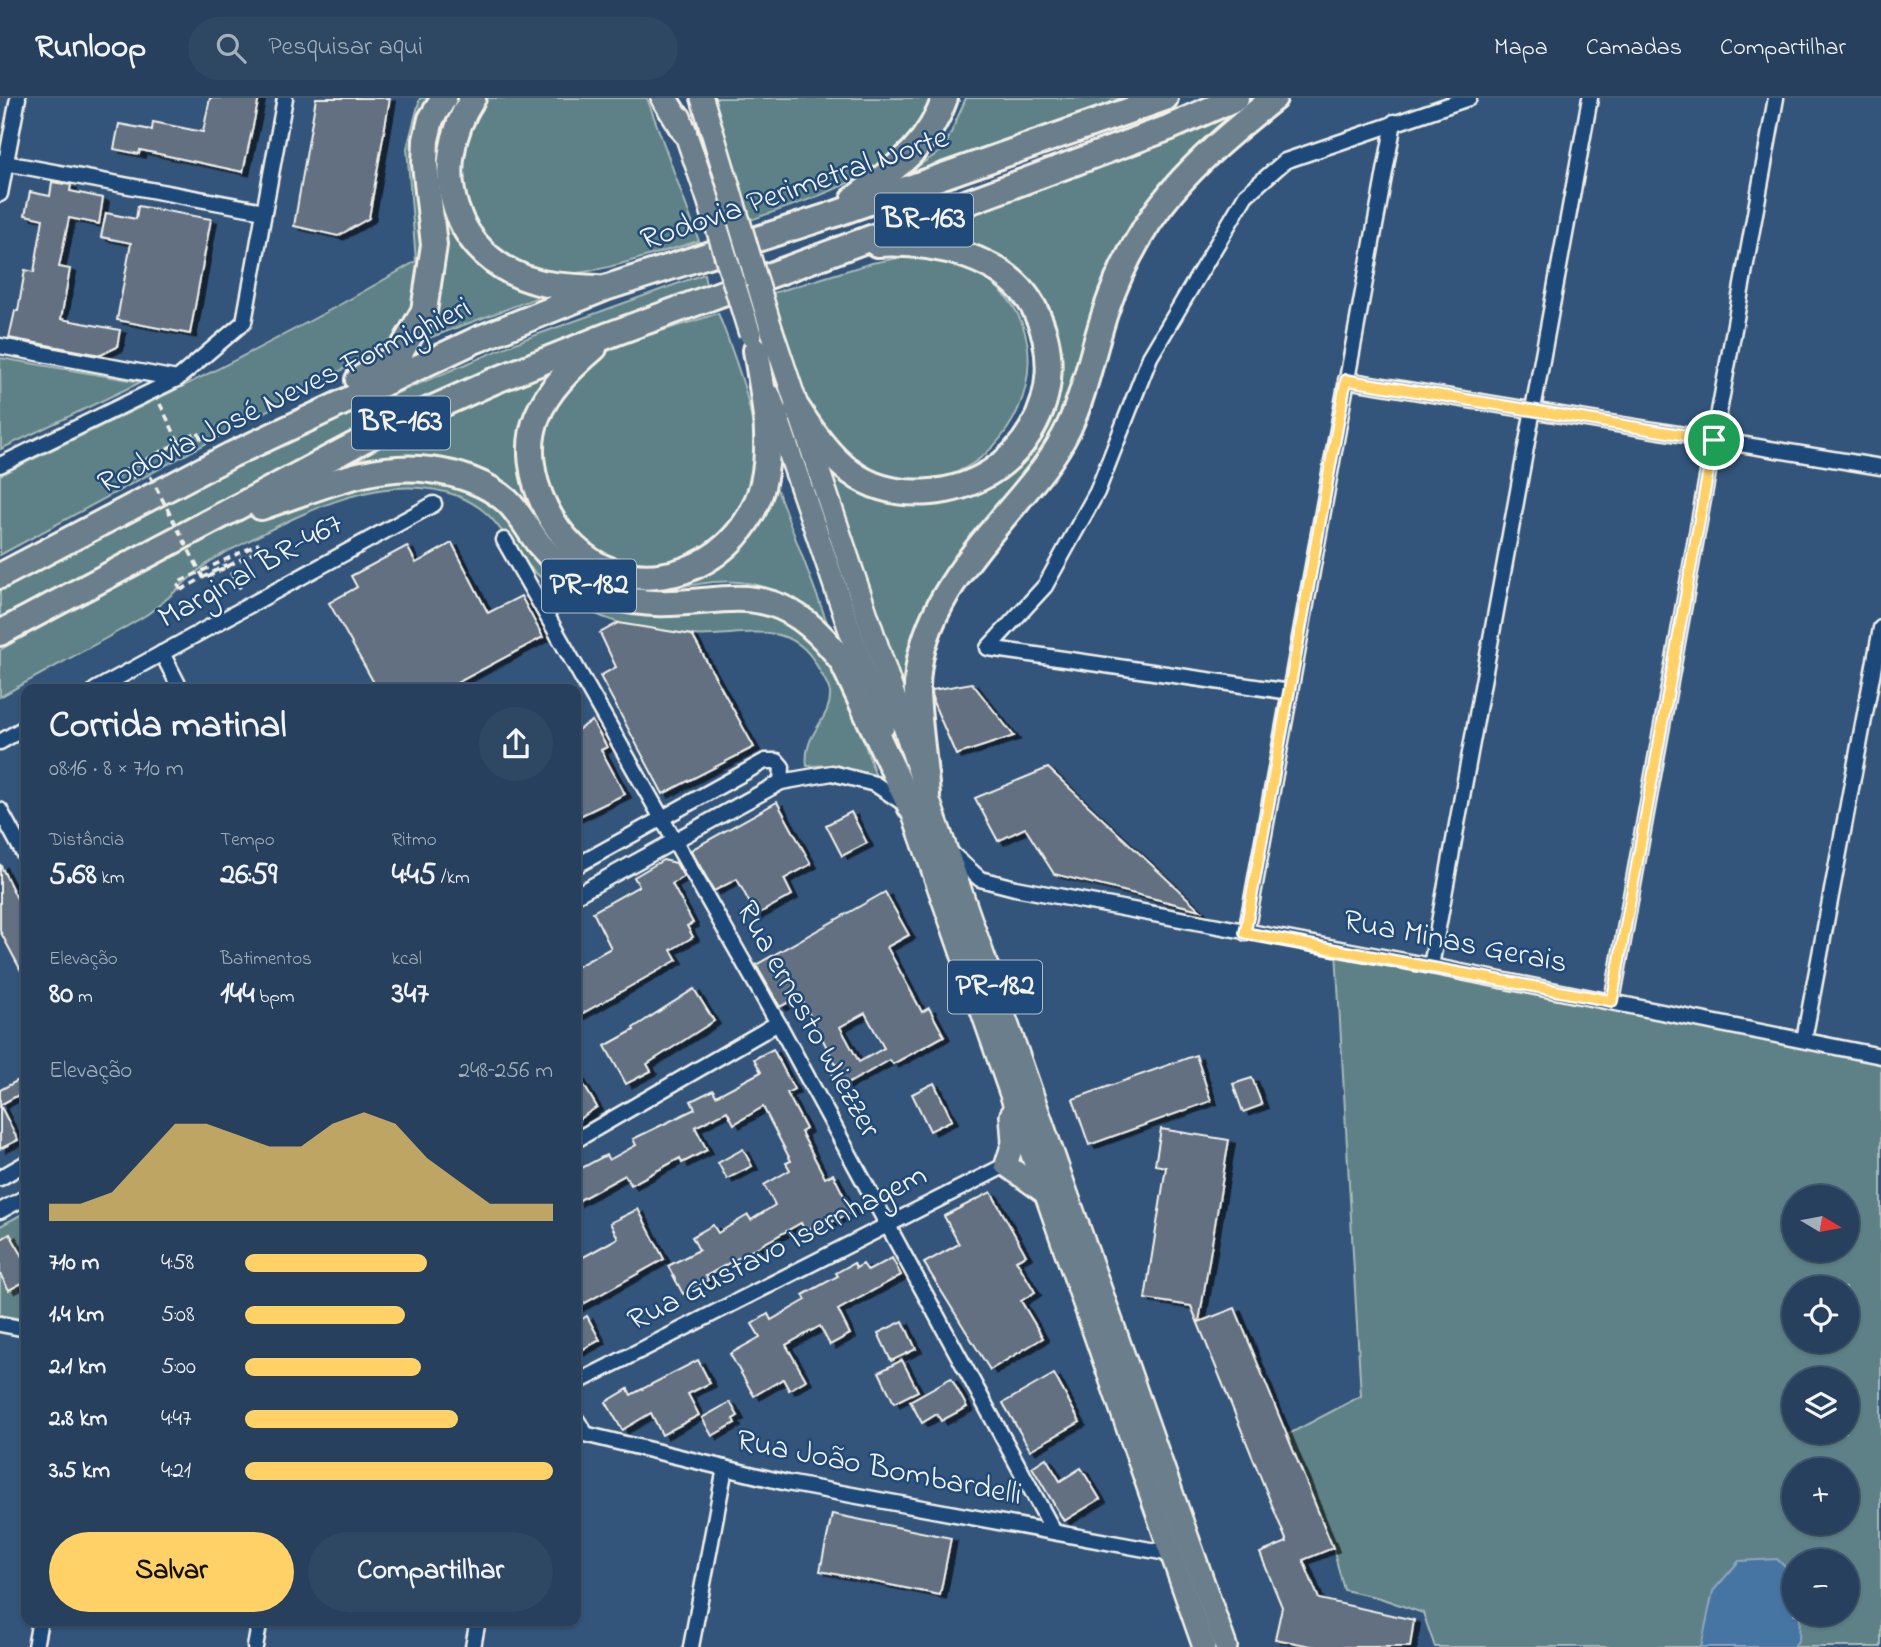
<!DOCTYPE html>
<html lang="pt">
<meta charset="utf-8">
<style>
body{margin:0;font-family:"Indie Flower",sans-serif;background:#2e4763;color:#f1f3f6;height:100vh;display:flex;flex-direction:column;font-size:26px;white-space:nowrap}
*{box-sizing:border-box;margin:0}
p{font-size:23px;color:#a4afbc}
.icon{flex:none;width:38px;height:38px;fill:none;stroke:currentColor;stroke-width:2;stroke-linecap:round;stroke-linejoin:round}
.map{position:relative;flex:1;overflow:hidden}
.sheet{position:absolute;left:21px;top:586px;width:560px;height:942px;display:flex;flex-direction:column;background:#26405d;border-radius:14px;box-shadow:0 2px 5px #0004,0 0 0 2px #425972}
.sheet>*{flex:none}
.needle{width:46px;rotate:100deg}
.buttons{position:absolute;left:1782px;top:1087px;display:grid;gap:14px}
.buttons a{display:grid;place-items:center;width:77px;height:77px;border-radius:50%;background:#26405d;box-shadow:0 2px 5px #0004,0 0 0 2px #425972;font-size:35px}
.pin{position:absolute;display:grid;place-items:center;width:60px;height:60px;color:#fff;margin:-30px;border:4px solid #fff;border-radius:50%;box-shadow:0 2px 7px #0007}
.round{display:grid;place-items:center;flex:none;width:74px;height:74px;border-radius:37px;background:#2e4763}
.summary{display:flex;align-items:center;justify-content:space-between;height:119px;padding:0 28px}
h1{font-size:38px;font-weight:700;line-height:52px}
.metrics{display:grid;grid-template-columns:repeat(3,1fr);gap:10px;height:119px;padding:7px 28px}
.metrics div{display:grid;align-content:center}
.metrics b{font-size:30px;font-weight:700}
.metrics small{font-size:19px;font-weight:400}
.metrics p{font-size:19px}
.chart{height:196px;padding:14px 28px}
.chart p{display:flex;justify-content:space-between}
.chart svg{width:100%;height:126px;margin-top:7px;fill:#ffd166;opacity:.7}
.action{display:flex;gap:14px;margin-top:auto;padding:14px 28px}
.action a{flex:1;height:80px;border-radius:42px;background:#ffd166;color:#111;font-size:28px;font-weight:700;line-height:80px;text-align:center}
.action a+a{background:#2e4763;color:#f1f3f6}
ul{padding:0 28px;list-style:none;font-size:23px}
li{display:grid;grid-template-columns:112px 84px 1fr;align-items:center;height:52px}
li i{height:18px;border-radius:9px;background:#ffd166}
header{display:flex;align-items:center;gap:42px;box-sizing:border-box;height:98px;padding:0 35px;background:#26405d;border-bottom:2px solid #425972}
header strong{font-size:33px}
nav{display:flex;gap:38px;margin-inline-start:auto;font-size:24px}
.search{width:490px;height:63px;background:#2e4763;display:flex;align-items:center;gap:18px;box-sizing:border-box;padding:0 24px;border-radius:38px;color:#a4afbc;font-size:26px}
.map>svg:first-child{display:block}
.green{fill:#5d8186;stroke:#a8b9b7;stroke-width:2;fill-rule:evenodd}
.water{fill:#4775a3;stroke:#8ca7bf;stroke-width:2}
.building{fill:#627081;stroke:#f4f1e8;stroke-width:2;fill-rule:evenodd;filter:url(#shadow)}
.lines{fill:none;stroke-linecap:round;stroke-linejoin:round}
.minor-casing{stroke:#f4f1e8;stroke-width:19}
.primary-casing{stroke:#f4f1e8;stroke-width:26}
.motorway-casing{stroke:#f4f1e8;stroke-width:30}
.path{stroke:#f4f1e8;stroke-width:3.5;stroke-dasharray:7 5;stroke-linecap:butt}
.minor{stroke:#1f4a7a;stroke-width:14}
.primary{stroke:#6b7e8b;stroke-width:21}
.motorway{stroke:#6b7e8b;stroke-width:24}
.primary-bridge-casing{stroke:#f4f1e8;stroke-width:26;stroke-linecap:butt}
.path-bridge{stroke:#f4f1e8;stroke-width:3.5;stroke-dasharray:7 5;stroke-linecap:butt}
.primary-bridge{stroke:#6b7e8b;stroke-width:21}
.route-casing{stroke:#fff;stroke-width:14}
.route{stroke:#ffd166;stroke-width:9}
.labels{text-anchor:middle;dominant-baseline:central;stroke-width:5;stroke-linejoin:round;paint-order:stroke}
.shield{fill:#1f4a7a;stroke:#b4bfc7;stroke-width:2}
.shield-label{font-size:30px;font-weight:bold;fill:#f4f1e8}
.street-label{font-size:32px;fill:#f4f1e8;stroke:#1f4a7a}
</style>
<header>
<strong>Runloop</strong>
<div class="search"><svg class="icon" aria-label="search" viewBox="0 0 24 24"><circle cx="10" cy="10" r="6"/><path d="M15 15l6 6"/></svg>Pesquisar aqui</div>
<nav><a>Mapa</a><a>Camadas</a><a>Compartilhar</a></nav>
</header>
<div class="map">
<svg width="1881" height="1549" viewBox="0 0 1881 1549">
<defs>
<filter id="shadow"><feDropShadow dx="6" dy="3.5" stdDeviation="0" flood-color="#0009"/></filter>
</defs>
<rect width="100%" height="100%" fill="#33557c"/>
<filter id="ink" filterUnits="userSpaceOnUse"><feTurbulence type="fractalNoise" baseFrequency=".0143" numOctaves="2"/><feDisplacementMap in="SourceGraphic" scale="14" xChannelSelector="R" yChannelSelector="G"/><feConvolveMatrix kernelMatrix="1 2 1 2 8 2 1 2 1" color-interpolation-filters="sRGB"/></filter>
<g filter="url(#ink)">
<!-- green -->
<g class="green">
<path d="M420,0H436L422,87V198L400,235L377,253L0,457V377C141,309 282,243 416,163L407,50Z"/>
<path d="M451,0H461C435,31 448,80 450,117L547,196L413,246L432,217L443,170L435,33Z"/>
<path d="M488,0H647L699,143C661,153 597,177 559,176C500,173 448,112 462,53C466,33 477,17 488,0Z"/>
<path d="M712,0H932C908,75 816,99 750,122L719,30Z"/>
<polygon points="966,0 1139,0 894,84 944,51"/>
<polygon points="1243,0 1273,0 1174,83 1077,299 930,524 925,685 821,351 916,397 1018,356 1050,255 1004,175 880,144"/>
<path d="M914,157C1107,176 1028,416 885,379C876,376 862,375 854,370C844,363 819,333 813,322C807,312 804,297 801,286C790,256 780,226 770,196L872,165Z"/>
<polygon points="704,176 706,187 539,253 356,332 0,521 0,489 67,452 336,321 525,241"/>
<path d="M718,215C738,267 758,318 756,374C755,405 733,431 708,447C700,452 690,460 681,463C653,473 608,465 585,445C574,436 567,424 560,411C547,390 542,366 545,341C549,313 570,277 594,261C626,241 682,228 718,215Z"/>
<polygon points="0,260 141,284 1,351"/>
<path d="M560,265L523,337L581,463L694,481L719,471L752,439L768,411L775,386L833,540C795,496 759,476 699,486C668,490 635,496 605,484C581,475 564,457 546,440C529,423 491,380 473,371C434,350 385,358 343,363Z"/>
<path d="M413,376L490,399L576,493L754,507L804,533L843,583L876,679L836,667L807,668C802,635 832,622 830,595C829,586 820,574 816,566C788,517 736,541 691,537C667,535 637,531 614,523C582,513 549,490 526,465C501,437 496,412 455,397C386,373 310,411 250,442C236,450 220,456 208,465C185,482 167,504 143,519C96,547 47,572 0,599V552L232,423L280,402Z"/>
<path d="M1336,852L1642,913L1881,966V1549H1435L1423,1515L1380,1500L1344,1492L1333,1450L1287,1337L1361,1298ZM1794,1099H1846V1152H1794ZM1794,1190H1846V1242H1794ZM1794,1281H1846V1334H1794ZM1794,1372H1846V1424H1794ZM1794,1463H1846V1516H1794Z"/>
<polygon points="26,1114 26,1222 0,1217 0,1128"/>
</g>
<!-- water -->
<polygon class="water" points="1777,1461 1794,1478 1794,1516 1800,1516 1799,1541 1794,1549 1701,1549 1713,1493 1739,1463"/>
<!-- building -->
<g class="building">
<polygon points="210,0 259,0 243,74 140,52 139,56 114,51 119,26 152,32 153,24 203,34"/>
<polygon points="316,0 390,0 369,120 338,138 294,128"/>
<polygon points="52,84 71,87 70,93 103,100 99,126 69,120 59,169 70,171 61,221 120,232 117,249 101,257 9,240 15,213 18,213 25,172 34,174 43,121 25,117 30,94 50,98"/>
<polygon points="138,108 211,121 190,236 117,222 131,145 101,139 106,115 136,121"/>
<polygon points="452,445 488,515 521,498 543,539 444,592 378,592 329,505 357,489 351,478 407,448 416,465"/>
<polygon points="618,525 692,537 754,649 663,696 600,578 616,569 600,535"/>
<polygon points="972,585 1014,638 956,657 933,604 932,592"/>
<polygon points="592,623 607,649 601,652 625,696 576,720 576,633"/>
<polygon points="1048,670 1200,812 1054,776 1025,730 998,743 975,700"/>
<polygon points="777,704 811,766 784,781 792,797 756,817 737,781 714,793 691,752"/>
<polygon points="851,714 867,745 842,758 826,727"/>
<polygon points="663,762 676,765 684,779 672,786 693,825 687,828 693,839 671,852 677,862 576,919 576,869 611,850 593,814 639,788 634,779"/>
<polygon points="0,766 26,819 26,882 0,833"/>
<path d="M885,794L909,837L887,849L922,914L929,910L944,938L893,966L890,962L840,990L832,975L838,971L800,898L780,909L756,867ZM865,915L884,950L859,964L840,929Z"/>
<polygon points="694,891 714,923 647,966 651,973 626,986 605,948 634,932 633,930"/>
<polygon points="773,951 794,991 787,995 806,1031 801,1034 825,1080 833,1076 852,1114 828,1126 826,1122 805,1133 801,1125 706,1178 708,1182 683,1196 668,1168 699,1152 692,1139 713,1127 718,1135 748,1117 751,1122 775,1107 764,1087 790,1072 786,1065 791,1063 763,1009 734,1026 727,1013 695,1029 707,1052 682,1065 680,1060 631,1087 625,1077 576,1104 576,1073 606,1057 609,1062 636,1047 633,1041 695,1011 691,1003 713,992 716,998 761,974 754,961"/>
<polygon points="1196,957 1211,1003 1089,1047 1073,1001"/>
<polygon points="576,974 597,1009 576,1023"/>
<polygon points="26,978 26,993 0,1007 0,992"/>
<polygon points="1252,980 1262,1007 1243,1014 1233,986"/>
<polygon points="934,985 952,1022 930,1033 912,996"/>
<polygon points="0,1007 18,1042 0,1051"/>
<polygon points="1161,1031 1229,1042 1199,1224 1235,1210 1333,1450 1303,1462 1319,1501 1414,1522 1410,1549 1316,1549 1275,1541 1282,1509 1260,1455 1287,1444 1191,1208 1145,1201 1166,1069 1155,1067"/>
<polygon points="743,1051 752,1068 727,1081 718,1065"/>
<polygon points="991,1094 1026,1157 1016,1162 1035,1194 1021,1203 1043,1240 990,1272 924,1165 959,1146 944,1118"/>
<polygon points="638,1111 664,1161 576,1210 576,1163 618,1140 610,1125"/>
<polygon points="10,1136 26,1164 26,1183 9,1192 0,1176 0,1142"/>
<polygon points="892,1160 901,1177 838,1212 850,1236 830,1247 820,1228 786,1247 806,1282 789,1292 783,1281 754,1298 730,1256 760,1239 752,1226 768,1216 771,1222 806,1202 803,1197 838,1178 836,1175 854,1165 856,1170 863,1166 868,1173"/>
<polygon points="587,1218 600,1242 576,1255 576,1225"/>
<polygon points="903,1223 916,1251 891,1263 878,1235"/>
<polygon points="698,1262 710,1285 688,1296 699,1317 662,1337 651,1315 622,1332 606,1304 628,1291 631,1297"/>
<polygon points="902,1262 918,1293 894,1305 879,1274"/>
<polygon points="1054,1276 1080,1324 1030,1352 1003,1305"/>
<polygon points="951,1280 967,1309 941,1323 937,1316 922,1325 910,1303"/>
<polygon points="730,1304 738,1318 733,1321 735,1325 712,1338 702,1320"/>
<polygon points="1046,1360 1060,1383 1081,1370 1100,1401 1064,1423 1032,1369"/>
<polygon points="832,1416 951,1440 940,1497 820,1473"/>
</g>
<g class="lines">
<defs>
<g id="minor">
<polyline points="0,64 264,113"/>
<polyline points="0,96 18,0"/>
<polyline points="0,248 177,281"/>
<polyline points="1346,282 1881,369"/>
<polyline points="0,367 177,281 244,224 285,0"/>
<polyline points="504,442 778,925 1053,1432"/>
<polyline points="162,555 181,592"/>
<polyline points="95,592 434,406"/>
<polyline points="1290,594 988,550 1045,488 1097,394 1150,259 1246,97 1285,63 1469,0"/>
<polyline points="0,644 26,629"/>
<polyline points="0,712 26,760"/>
<polyline points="950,754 980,781 1015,790 1431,868 1881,958"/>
<polyline points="576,768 765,663 777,663 782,669 781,684"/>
<polyline points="576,797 781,684 832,675 875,686 905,706"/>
<polyline points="1246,835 1394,24"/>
<polyline points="1431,868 1590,0"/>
<polyline points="1612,903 1776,0"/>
<polyline points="1804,942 1881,530"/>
<polyline points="576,1042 778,925"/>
<polyline points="0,1080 26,1065"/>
<polyline points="0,1113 26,1099"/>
<polyline points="0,1226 26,1231"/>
<polyline points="576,1285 1006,1067"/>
<polyline points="576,1321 586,1336"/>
<polyline points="576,1334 787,1385 1172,1456"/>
<polyline points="35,1549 40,1522"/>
<polyline points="255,1549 260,1522"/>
<polyline points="473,1549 478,1522"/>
<polyline points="691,1549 725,1370"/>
</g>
<g id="primary">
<polyline points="702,0 730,93"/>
<polyline points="680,19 707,98"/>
<polyline points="770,227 927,697 1226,1549"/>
<polyline points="770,298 883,629"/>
<polyline points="906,696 1204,1549"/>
<polyline points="1011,1017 1013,1045 1006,1067 1045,1095"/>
</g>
<g id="motorway">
<path d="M473,0C427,70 452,162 538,184C557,189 578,189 597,190"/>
<polyline points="664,0 684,33"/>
<path d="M854,101C895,70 927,51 945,0"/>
<path d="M594,250C572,269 548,291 537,319C515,374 556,454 612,473C679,495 748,450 763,385C773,341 763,295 756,252"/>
<polyline points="358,282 399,257 424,213 434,147 425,66 426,42 431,21 444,0"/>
<path d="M797,310C831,363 862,400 931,394C1020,387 1076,294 1035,212C1008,158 932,143 877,146"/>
<path d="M261,409C316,391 372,364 430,372C457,375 487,385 507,403C520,415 528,432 539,446C558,468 583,490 611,498C707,526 764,456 842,563L911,710"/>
<polyline points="0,478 231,357 476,242 605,190 835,116 1165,0"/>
<polyline points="0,535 375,336 494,283 609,237 1168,30 1236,0"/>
<path d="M927,697C924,663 919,629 917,596C915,531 957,474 997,427C1023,395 1051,367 1069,329C1086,292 1093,250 1106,212C1141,111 1193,65 1274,0"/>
</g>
</defs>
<!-- minor casing -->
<use href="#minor" class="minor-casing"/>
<!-- primary casing -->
<use href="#primary" class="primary-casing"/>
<!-- motorway casing -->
<use href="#motorway" class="motorway-casing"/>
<!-- path -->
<g class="path">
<polyline points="160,306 182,351"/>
<polyline points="181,492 226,467 242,493"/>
</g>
<!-- minor -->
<use href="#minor" class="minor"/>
<!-- primary -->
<use href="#primary" class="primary"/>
<!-- motorway -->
<use href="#motorway" class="motorway"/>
<defs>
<g id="primary-bridge">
<polyline points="730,93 770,227"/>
<polyline points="707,98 750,236"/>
</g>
</defs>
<!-- primary-bridge casing -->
<use href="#primary-bridge" class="primary-bridge-casing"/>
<!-- path-bridge -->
<polyline class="path-bridge" points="181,492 177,485 258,446 260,451 204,481 147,372 122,385 117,377 198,334 201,341 182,351"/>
<!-- primary-bridge -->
<use href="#primary-bridge" class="primary-bridge"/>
</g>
</g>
<g class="lines" filter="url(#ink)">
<defs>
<polygon id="route" points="1346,282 1714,342 1612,903 1245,835"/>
</defs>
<!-- route casing -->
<use href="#route" class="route-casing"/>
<!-- route -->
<use href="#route" class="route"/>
</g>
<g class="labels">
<!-- shield labels -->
<g class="shield">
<rect x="875" y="95.5" width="98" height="53" rx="5"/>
<rect x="352" y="298.5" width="98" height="53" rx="5"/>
<rect x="542" y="461.5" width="94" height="53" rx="5"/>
<rect x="948" y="862.5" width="94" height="53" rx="5"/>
</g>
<g class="shield-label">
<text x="924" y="122">BR-163</text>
<text x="401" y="325">BR-163</text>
<text x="589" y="488">PR-182</text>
<text x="995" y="889">PR-182</text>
</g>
<!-- street labels -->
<g class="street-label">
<text transform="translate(795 92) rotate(-19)">Rodovia Perimetral Norte</text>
<text transform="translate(285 299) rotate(-26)">Rodovia José Neves Formighieri</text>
<text transform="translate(251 474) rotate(-29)">Marginal BR-467</text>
<text transform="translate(1455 845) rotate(11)">Rua Minas Gerais</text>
<text transform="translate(807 922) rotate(61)">Rua ernesto Wiezzer</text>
<text transform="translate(778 1151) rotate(-27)">Rua Gustavo Isernhagem</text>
<text transform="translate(879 1371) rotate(11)">Rua João Bombardelli</text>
</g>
</g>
</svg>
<div class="buttons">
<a><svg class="needle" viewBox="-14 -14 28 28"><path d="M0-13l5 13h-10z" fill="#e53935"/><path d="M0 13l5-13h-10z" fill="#a4afbc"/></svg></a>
<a><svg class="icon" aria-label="locate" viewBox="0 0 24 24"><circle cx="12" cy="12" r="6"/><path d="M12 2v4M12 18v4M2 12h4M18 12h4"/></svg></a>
<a><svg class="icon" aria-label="layers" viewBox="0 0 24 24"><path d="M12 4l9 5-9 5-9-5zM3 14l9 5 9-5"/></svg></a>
<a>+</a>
<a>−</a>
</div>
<div class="pin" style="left:1714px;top:342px;background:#1e9e55"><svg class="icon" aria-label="arrive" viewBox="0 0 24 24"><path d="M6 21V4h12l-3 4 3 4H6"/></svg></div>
<section class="sheet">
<div class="summary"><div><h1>Corrida matinal</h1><p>08:16 · 8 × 710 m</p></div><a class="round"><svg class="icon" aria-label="share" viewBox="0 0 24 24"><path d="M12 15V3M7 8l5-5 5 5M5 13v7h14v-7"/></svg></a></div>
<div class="metrics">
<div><p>Distância</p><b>5.68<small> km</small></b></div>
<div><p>Tempo</p><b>26:59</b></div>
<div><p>Ritmo</p><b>4:45<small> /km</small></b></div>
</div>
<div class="metrics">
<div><p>Elevação</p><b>80<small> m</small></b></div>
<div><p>Batimentos</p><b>144<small> bpm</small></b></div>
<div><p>kcal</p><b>347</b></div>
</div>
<div class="chart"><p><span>Elevação</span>248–256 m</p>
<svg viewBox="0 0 160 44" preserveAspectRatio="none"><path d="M0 44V38L10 38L20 34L30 22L40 10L50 10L60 14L70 18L80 18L90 10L100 6L110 10L120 22L130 30L140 38L150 38L160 38V44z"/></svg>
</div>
<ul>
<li><b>710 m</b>4:58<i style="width:59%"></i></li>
<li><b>1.4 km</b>5:08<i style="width:52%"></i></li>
<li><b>2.1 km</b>5:00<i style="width:57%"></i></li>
<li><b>2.8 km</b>4:47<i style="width:69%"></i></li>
<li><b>3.5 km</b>4:21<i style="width:100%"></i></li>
</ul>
<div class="action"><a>Salvar</a><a>Compartilhar</a></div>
</section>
</div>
